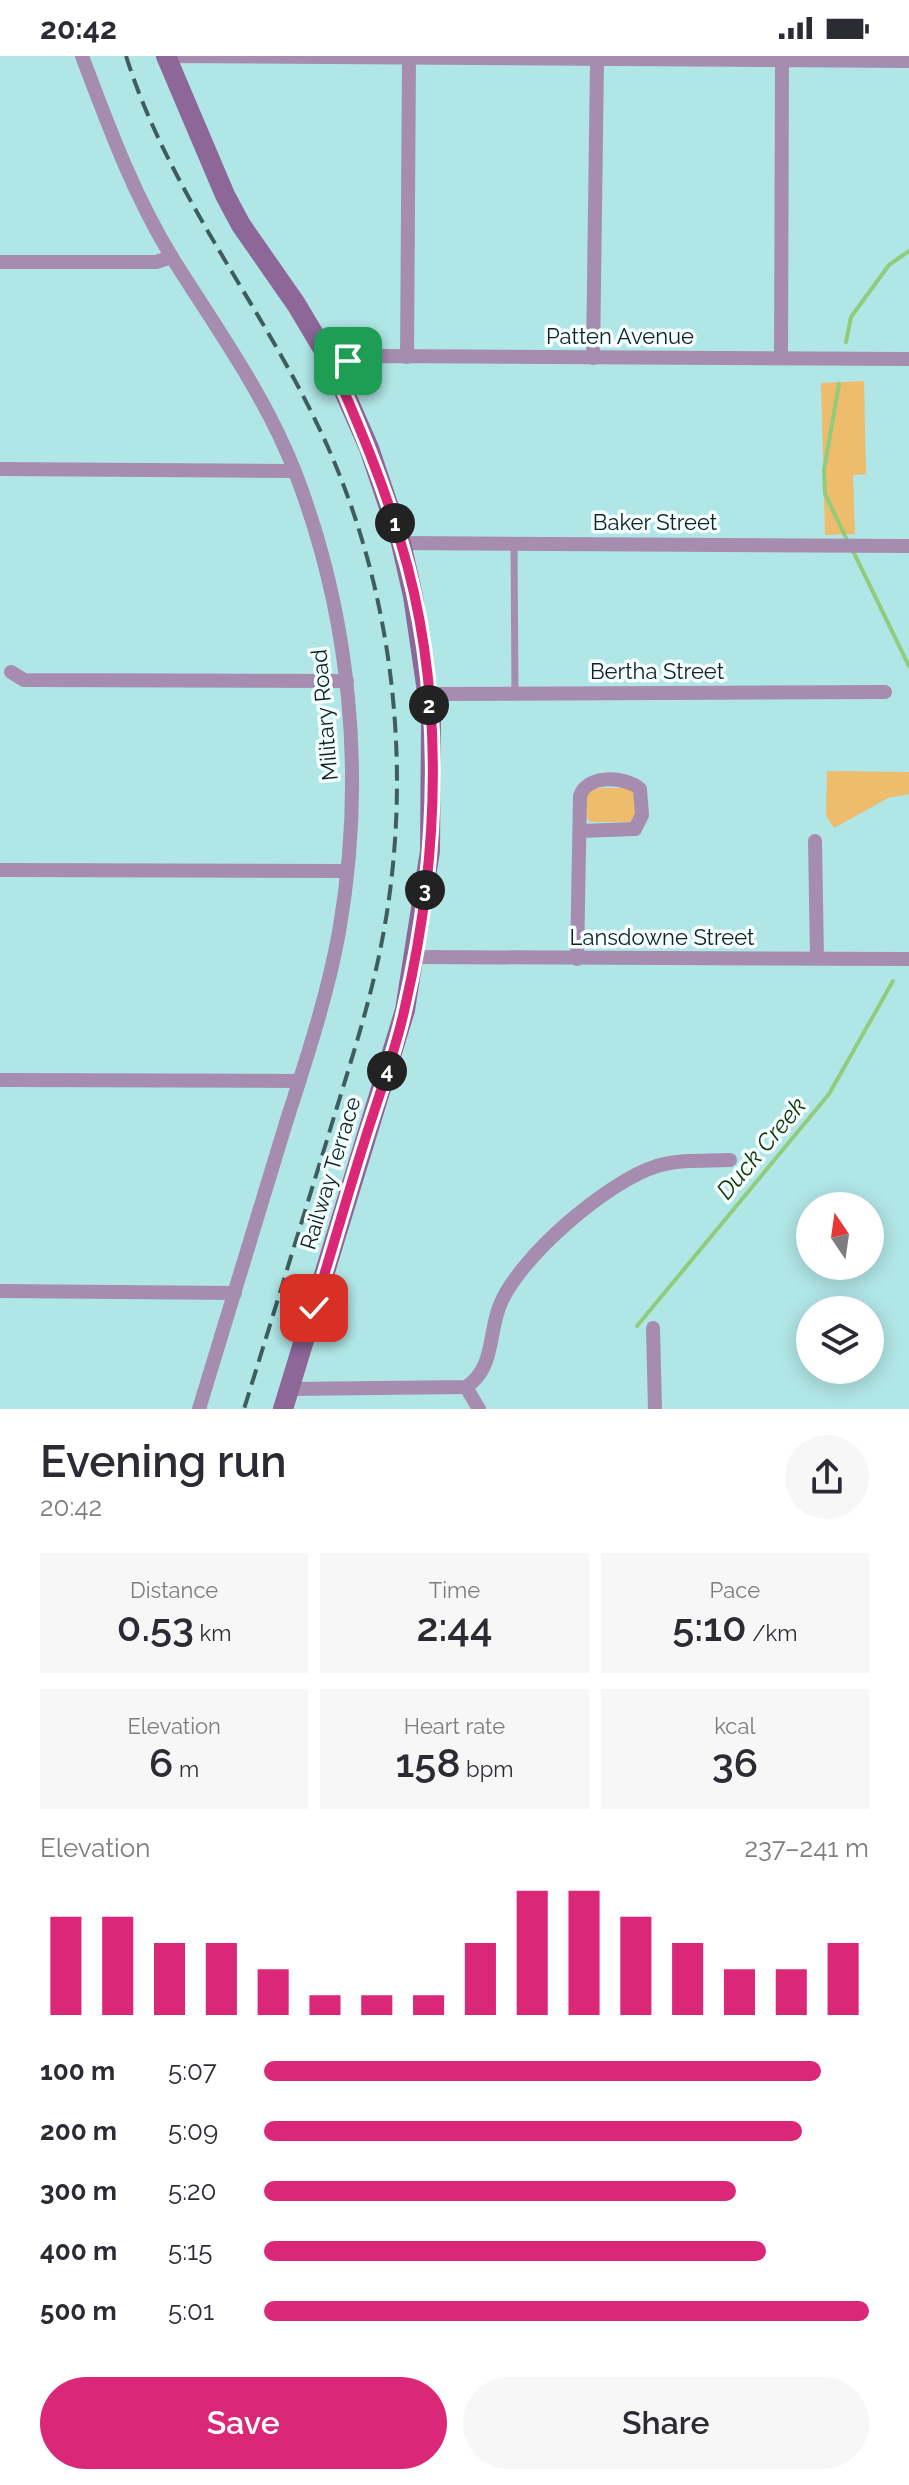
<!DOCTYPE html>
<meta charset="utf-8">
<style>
body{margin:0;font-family:Raleway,sans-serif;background:#f7f7f7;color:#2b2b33;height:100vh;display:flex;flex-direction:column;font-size:30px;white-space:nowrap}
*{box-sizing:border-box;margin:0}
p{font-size:26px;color:#7c7c81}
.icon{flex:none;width:44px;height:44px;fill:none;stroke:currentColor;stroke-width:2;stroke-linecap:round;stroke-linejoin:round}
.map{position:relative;height:1353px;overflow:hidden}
.side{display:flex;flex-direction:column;background:#fff;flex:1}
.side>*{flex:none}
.needle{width:52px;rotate:347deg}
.tools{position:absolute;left:796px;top:1136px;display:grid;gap:16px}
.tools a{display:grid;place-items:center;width:88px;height:88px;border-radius:50%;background:#fff;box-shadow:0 4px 20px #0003;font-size:40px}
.pin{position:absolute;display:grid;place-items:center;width:68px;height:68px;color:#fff;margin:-34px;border-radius:16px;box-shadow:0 4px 12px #0006}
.km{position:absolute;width:40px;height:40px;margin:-20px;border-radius:50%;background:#222;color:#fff;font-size:22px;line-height:40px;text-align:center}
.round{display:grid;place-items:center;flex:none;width:84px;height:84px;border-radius:42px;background:#f7f7f7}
.head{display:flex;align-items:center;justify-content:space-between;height:136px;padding:0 40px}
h1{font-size:44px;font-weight:600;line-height:60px}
.figures{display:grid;grid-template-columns:repeat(3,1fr);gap:12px;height:136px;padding:8px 40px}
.figures div{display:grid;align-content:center;border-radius:0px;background:#f7f7f7;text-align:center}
.figures b{font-size:40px;font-weight:600}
.figures small{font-size:22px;font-weight:400}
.figures p{font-size:22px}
.chart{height:224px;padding:16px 40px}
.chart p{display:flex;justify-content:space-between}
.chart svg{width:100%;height:144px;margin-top:8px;stroke:#db2777;stroke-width:6}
.button{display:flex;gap:16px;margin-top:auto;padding:16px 40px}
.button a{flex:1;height:92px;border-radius:48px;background:#db2777;color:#fff;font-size:32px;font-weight:600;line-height:92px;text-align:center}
.button a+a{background:#f7f7f7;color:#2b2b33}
ul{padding:0 40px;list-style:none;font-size:26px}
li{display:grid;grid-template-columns:128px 96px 1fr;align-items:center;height:60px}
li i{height:20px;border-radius:10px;background:#db2777}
.status{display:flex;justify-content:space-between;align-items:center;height:56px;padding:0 40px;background:#fff;direction:ltr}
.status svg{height:22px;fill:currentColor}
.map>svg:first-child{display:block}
.green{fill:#edbc6d}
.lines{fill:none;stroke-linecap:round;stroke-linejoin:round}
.stream{stroke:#91cc7c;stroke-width:4}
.lane{stroke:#a68daf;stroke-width:7}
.street{stroke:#a68daf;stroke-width:14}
.secondary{stroke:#8c6798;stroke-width:20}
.rail{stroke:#3e5d5e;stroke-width:4;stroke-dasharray:16 8;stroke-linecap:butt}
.route-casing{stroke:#fff;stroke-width:16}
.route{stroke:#db2777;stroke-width:10}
.labels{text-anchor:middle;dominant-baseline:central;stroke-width:7;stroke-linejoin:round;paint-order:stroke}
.street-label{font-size:22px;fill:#0d2223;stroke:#f4fefe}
.water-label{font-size:24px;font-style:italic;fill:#0e3400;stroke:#f4fefe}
</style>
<div class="status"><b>20:42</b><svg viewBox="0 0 49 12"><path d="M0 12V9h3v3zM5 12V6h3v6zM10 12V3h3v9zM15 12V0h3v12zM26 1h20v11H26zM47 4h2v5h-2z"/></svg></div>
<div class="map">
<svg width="909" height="1353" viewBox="0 0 909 1353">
<rect width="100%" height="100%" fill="#b1e6e7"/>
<!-- green -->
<g class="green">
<polygon points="864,325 866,418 853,419 855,478 825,479 821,327"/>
<polygon points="827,715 909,716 909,738 888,742 834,772 826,760"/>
<polygon points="592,732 627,732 635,736 636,760 633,766 590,766 586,761 587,737"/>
</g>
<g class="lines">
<!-- stream -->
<g class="stream">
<polyline points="846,286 851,261 889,209 909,195"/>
<polyline points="839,328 824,414 825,438 848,486"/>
<polyline points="852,493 909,610"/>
<polyline points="637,1270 829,1038 893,925"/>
</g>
<!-- lane -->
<polyline class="lane" points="514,487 515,637"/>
<!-- street -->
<g class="street">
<path d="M82,0C108,69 134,140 173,203C217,273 265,339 295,416C351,561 366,722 339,876C327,942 305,1007 285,1070C257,1165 228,1259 199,1353"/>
<polyline points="166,0 909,5"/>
<polyline points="0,206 156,206 172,201"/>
<polyline points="407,301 409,2"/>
<polyline points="593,302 597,5"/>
<polyline points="781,302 782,5"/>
<polyline points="333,310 380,300 909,303"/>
<polyline points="0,413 294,415"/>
<polyline points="401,487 909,490"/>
<polyline points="11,616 24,624 347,625"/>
<polyline points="428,638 885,636"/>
<polyline points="815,785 817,902"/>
<polyline points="0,814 346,815"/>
<polyline points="416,901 909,903"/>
<path d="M577,903L580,740C587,718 625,720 640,733L642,759L635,773L580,775"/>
<polyline points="0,1024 299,1025"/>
<polyline points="0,1235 235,1237"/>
<polyline points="653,1272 655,1353"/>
<polyline points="466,1331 479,1353"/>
<path d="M290,1333L466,1331C495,1312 488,1278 500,1249C519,1201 608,1125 657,1110C680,1103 707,1105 730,1104"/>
</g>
<!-- secondary -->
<polyline class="secondary" points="166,0 225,139 241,169 296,248 333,310 369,392 401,487 413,540 431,663 430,795 405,954 283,1353"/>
<!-- rail -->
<path class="rail" d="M126,0C172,146 274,263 333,403C397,554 413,729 381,890C368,956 346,1020 327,1084C299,1174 272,1263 244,1353"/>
</g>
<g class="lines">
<defs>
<path id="route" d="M314,1252C331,1198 346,1144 363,1090C377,1044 395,998 405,951C440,800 446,634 400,484C382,424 358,367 333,310L348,305"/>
</defs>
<!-- route casing -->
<use href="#route" class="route-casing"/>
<!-- route -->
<use href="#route" class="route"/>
</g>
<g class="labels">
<!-- street labels -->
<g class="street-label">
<text x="620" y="280">Patten Avenue</text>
<text x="655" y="466">Baker Street</text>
<text x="657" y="615">Bertha Street</text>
<text transform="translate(324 659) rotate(-95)">Military Road</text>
<text x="662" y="881">Lansdowne Street</text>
<text transform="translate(330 1117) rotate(-73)">Railway Terrace</text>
</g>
<!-- water labels -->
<g class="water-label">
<text transform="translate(761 1092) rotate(-50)">Duck Creek</text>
</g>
</g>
</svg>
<div class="tools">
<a><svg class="needle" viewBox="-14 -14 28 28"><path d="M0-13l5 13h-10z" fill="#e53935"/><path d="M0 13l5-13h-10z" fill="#7c7c81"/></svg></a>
<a><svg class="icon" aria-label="layers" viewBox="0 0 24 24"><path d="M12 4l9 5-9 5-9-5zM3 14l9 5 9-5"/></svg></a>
</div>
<div class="pin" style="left:348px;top:305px;background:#1e9e55"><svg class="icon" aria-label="arrive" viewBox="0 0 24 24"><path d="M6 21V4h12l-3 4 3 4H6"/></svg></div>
<div class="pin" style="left:314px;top:1252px;background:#d93025"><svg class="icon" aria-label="check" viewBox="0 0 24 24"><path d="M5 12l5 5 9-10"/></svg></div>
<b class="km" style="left:395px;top:467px">1</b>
<b class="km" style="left:429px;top:649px">2</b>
<b class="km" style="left:425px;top:834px">3</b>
<b class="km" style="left:387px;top:1015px">4</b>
</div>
<section class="side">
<div class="head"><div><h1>Evening run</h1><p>20:42</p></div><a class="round"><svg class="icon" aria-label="share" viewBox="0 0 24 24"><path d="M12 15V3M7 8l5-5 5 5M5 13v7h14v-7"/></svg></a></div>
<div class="figures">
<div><p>Distance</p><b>0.53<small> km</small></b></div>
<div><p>Time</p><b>2:44</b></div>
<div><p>Pace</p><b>5:10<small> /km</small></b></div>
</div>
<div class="figures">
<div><p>Elevation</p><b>6<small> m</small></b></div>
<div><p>Heart rate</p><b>158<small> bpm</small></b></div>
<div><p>kcal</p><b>36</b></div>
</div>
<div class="chart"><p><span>Elevation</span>237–241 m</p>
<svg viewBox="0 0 160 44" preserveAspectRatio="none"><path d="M5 44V14M15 44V14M25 44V22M35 44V22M45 44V30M55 44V38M65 44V38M75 44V38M85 44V22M95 44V6M105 44V6M115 44V14M125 44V22M135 44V30M145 44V30M155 44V22"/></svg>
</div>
<ul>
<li><b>100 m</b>5:07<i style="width:92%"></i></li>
<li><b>200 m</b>5:09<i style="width:89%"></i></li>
<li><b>300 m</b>5:20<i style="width:78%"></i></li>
<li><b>400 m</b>5:15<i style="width:83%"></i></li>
<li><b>500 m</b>5:01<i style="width:100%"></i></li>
</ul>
<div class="button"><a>Save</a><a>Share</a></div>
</section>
